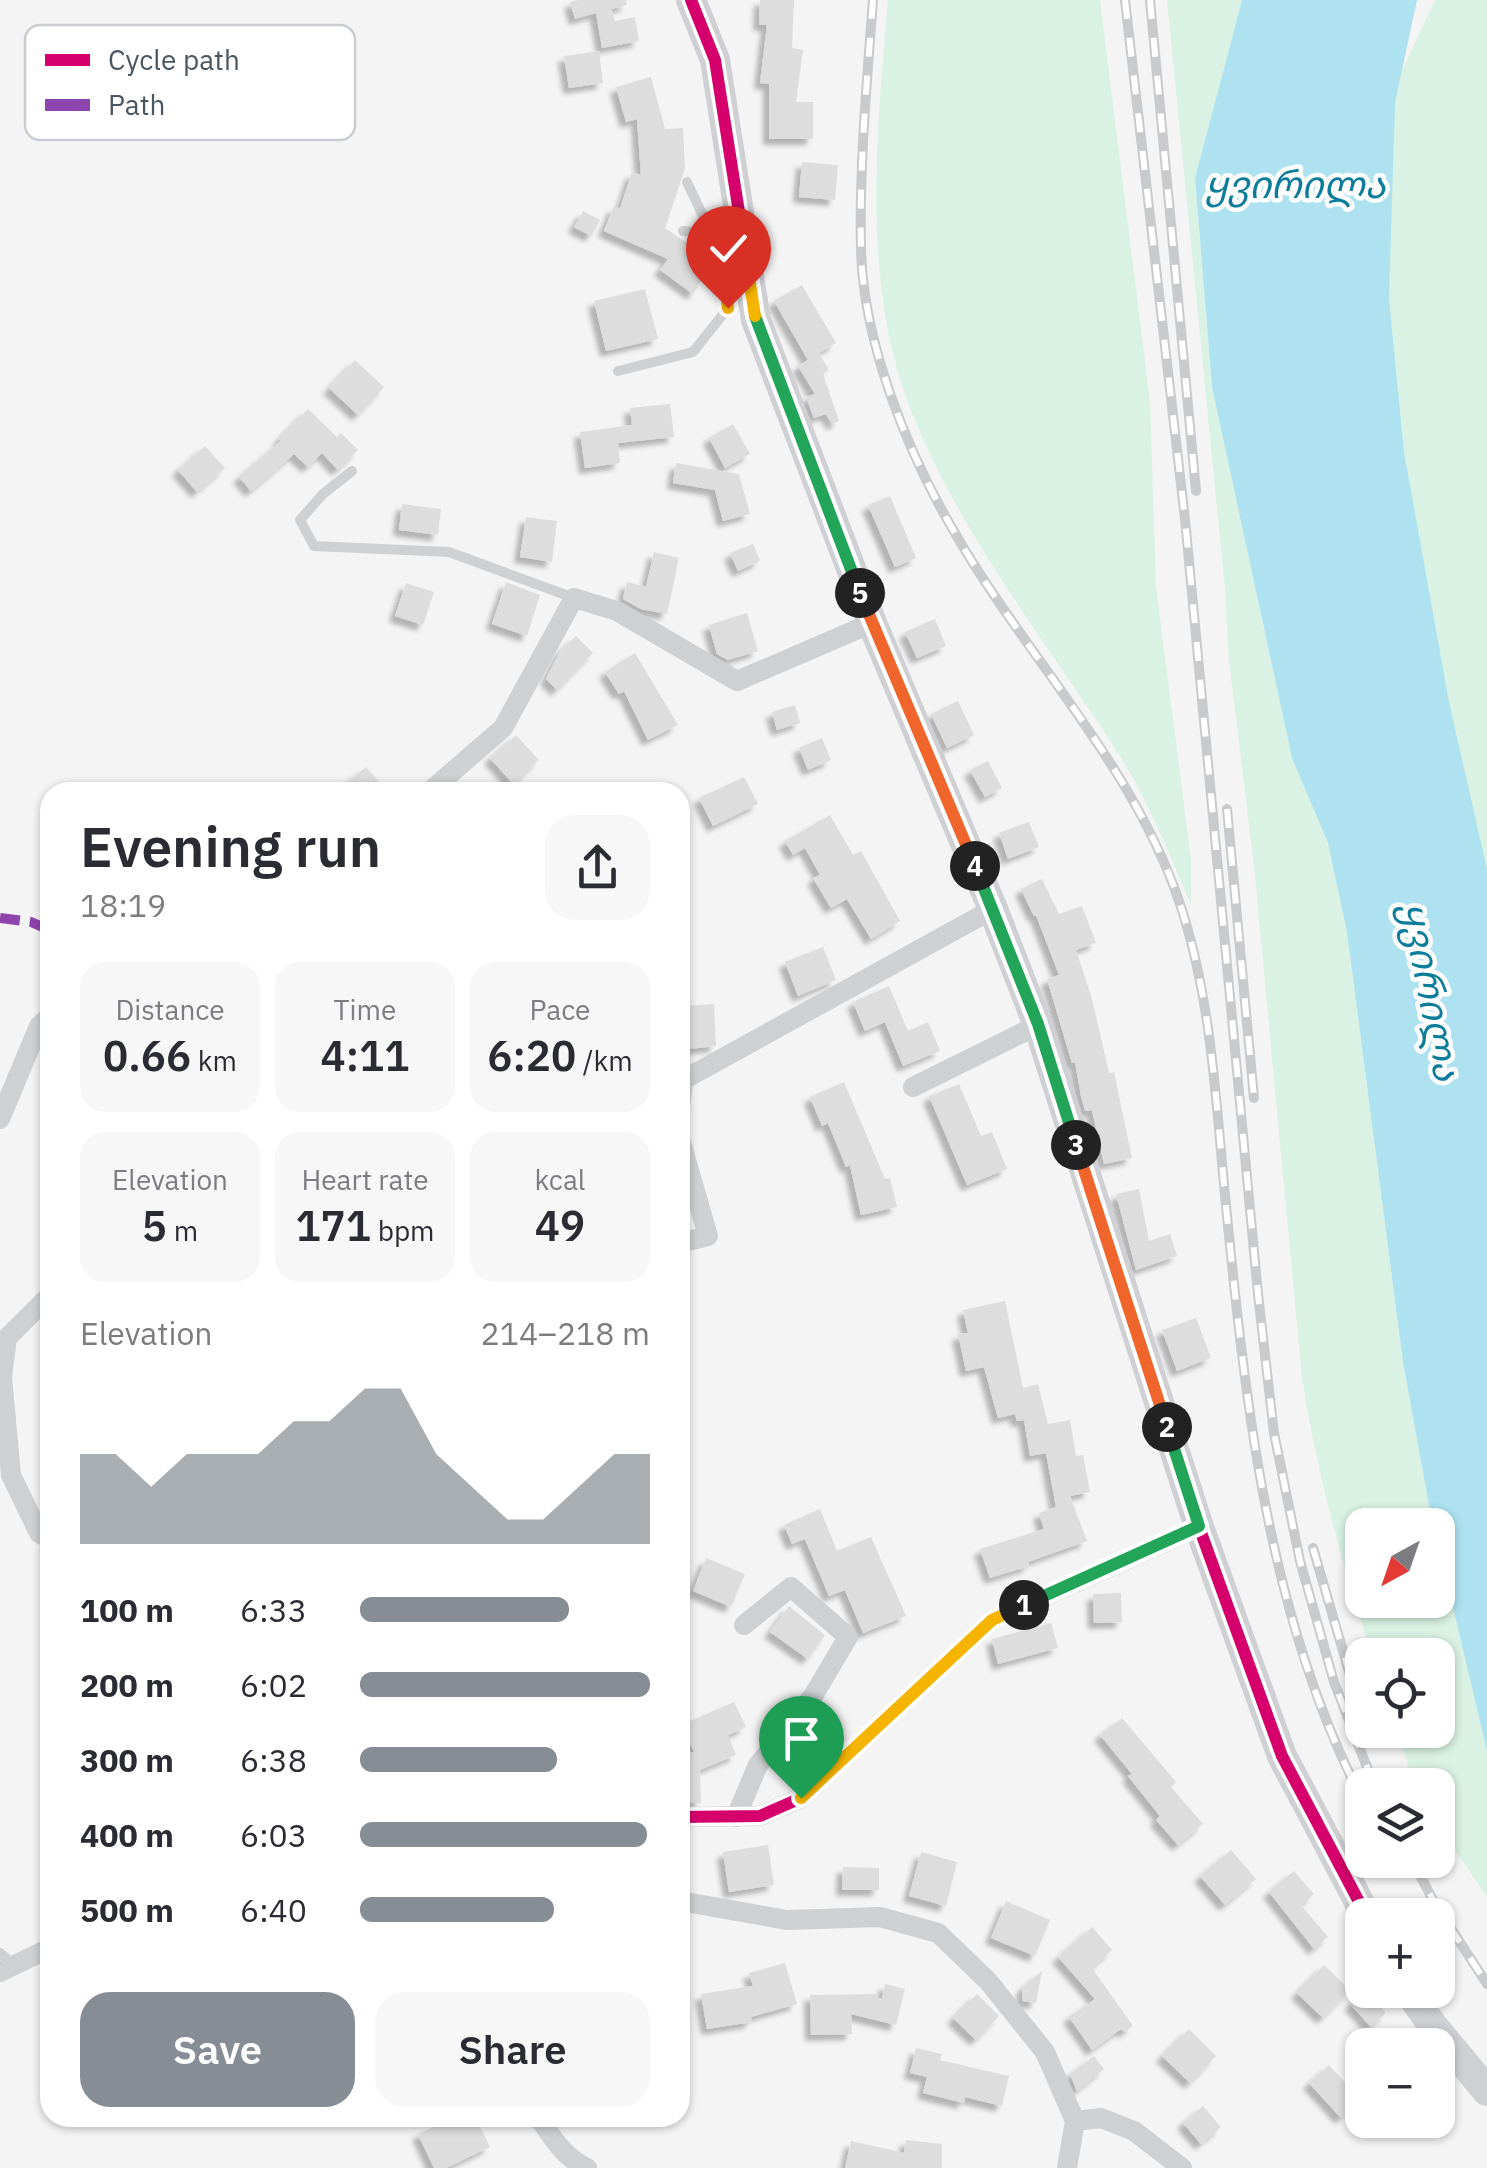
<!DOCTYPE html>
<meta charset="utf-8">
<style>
body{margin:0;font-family:"IBM Plex Sans","Noto Sans Georgian",sans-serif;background:#f7f7f7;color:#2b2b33;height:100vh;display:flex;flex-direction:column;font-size:38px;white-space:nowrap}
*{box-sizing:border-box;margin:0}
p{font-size:32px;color:#7c7c81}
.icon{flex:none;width:55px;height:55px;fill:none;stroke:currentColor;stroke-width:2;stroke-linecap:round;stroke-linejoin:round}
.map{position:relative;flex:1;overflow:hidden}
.panel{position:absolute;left:40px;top:782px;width:650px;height:1345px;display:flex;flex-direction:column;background:#fff;border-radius:30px;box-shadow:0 2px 8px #0004}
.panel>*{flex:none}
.needle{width:65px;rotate:220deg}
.tools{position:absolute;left:1345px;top:1508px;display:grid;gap:20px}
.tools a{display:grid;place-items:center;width:110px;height:110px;border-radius:20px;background:#fff;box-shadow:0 2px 8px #0004;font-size:50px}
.pin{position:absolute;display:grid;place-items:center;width:85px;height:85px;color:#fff;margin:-102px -42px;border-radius:50% 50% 50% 0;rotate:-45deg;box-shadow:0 0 10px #0007}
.pin .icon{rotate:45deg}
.km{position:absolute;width:50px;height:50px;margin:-25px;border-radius:50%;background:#222;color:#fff;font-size:28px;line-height:50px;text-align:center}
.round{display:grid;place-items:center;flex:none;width:105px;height:105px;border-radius:30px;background:#f7f7f7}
.summary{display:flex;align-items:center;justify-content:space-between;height:170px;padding:0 40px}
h1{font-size:55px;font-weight:600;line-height:75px}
.stats{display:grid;grid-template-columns:repeat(3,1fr);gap:15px;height:170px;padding:10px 40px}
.stats div{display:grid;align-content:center;border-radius:25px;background:#f7f7f7;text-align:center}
.stats b{font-size:42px;font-weight:600}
.stats small{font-size:28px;font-weight:400}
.stats p{font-size:28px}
.chart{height:280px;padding:20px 40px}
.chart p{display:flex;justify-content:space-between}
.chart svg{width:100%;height:180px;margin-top:10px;fill:#868d94;opacity:.7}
.button{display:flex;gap:20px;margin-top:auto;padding:20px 40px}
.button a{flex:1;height:115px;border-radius:30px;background:#868d94;color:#fff;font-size:40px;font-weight:600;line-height:115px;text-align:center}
.button a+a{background:#f7f7f7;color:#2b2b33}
ul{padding:0 40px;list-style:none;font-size:32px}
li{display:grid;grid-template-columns:160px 120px 1fr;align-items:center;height:75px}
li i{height:25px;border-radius:12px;background:#868d94}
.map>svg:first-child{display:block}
.green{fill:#d9f2e3}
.water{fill:#aee2f0}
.building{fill:#ddddde;filter:url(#shadow)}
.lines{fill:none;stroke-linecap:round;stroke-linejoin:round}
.lane{stroke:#ced0d2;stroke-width:10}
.street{stroke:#ced0d2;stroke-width:20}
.secondary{stroke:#ced0d4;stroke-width:30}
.rail-casing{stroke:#c9cacc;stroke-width:10}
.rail{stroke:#fff;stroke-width:6;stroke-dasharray:19;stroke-linecap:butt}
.quiet{stroke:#8e44ad;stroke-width:10;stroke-dasharray:20 10;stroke-linecap:butt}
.cycleway-casing{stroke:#fff;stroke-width:19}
.cycleway{stroke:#d6006c;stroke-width:12}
.split-1-casing{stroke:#fff;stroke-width:20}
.split-2-casing{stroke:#fff;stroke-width:20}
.split-3-casing{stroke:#fff;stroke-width:20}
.split-4-casing{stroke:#fff;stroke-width:20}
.split-5-casing{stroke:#fff;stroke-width:20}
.split-6-casing{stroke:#fff;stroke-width:20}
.split-7-casing{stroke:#fff;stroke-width:20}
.split-1{stroke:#f5b400;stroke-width:12}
.split-2{stroke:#22a559;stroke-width:12}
.split-3{stroke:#f0652b;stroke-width:12}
.split-4{stroke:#22a559;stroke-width:12}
.split-5{stroke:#f0652b;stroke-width:12}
.split-6{stroke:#22a559;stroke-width:12}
.split-7{stroke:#f5b400;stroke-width:12}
.labels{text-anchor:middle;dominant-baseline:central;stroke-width:9;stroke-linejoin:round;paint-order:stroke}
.water-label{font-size:38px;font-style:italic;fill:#0c7c9b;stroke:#fff}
.key{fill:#fff;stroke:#c9ccd0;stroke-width:2.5}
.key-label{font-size:28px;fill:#4a5661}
</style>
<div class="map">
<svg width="1487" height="2168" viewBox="0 0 1487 2168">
<defs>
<filter id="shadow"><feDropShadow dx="-6" dy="6" stdDeviation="2.5" flood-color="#0004"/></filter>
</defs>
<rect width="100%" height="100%" fill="#f4f4f4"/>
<!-- green -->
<g class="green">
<path d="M888,0H1100L1150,401L1156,587L1191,860V905C1170,856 1151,807 1123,761C1049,644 959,535 909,405C861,279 877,131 888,0Z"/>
<path d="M1167,0H1242L1195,178L1212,387L1292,758L1328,843L1347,932L1403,1362L1433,1525H1362V1600H1438V1544L1487,1751V1897L1438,1825V1785H1415L1396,1730H1438V1655H1372C1342,1564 1317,1473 1302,1378L1254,865L1229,661L1225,589Z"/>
<polygon points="1435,0 1487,0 1487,869 1428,704 1368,128 1388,101"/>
</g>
<!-- water -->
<polygon class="water" points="1242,0 1417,0 1395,103 1389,299 1404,452 1449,702 1487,869 1487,1751 1438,1544 1438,1525 1433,1525 1431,1516 1403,1362 1347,932 1328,843 1292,758 1212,387 1195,178"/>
<!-- building -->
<g class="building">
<polygon points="579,0 626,0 627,5 611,9 615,21 635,17 639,41 602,48 596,13 575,19 570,2"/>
<polygon points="760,0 794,0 792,48 803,50 796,102 813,102 813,139 769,139 769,84 760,83 767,25 759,25"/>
<polygon points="599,51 603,83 569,88 564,56"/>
<polygon points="651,77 665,129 683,128 685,168 665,228 713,261 693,294 660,270 668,259 604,231 614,206 620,209 632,172 641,175 637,119 626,122 616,87"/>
<polygon points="802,162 838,165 835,200 799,197"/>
<polygon points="583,211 600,220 591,236 574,227"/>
<polygon points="802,285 836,343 819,353 829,370 823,374 839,421 833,424 826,414 814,418 806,397 815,394 798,366 808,360 774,301"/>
<polygon points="645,289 658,339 606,351 594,301"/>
<polygon points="355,360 384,387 358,415 329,388"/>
<polygon points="670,404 674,437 618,443 620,463 585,468 580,432 632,425 630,408"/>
<polygon points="308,409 337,437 341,433 358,450 338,470 322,453 308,467 294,454 251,491 239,477 281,441 279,439"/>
<polygon points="733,424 750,454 725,468 709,438"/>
<polygon points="205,446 225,468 197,492 178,470"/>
<polygon points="676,463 739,474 750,514 723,521 715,490 673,483"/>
<polygon points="890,496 916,558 895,567 868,505"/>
<polygon points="402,504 441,509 438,535 399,530"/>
<polygon points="526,517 557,521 552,562 520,557"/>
<polygon points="753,544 760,561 738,571 730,553"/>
<polygon points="654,552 679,558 667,614 641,609 623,599 627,582 646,587"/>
<polygon points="506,582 540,595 527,636 492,624"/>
<polygon points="406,583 434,592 423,625 395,616"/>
<polygon points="747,613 758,651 728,660 717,654 709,625"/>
<polygon points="935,619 946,646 917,658 905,632"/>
<polygon points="576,636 593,653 557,690 546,679 561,650"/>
<polygon points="635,653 678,725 648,740 624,691 619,694 605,672"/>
<polygon points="958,701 974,735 947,748 931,714"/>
<polygon points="795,705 800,723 777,730 772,712"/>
<polygon points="516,735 539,760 513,784 490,758"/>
<polygon points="822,738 831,760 808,770 799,748"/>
<polygon points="988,761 1002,788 985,797 970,770"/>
<polygon points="366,767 389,792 353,792 346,784"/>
<polygon points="744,777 758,804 713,826 699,798"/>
<polygon points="830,815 853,855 861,851 900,921 871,939 847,899 831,908 813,878 820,875 805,848 793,855 785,841"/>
<polygon points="1029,822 1039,847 1008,859 999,833"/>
<polygon points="1042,879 1059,914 1082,906 1096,943 1076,950 1092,999 1109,1073 1114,1072 1132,1158 1104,1164 1092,1110 1085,1111 1081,1096 1075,1062 1072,1063 1047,979 1059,975 1036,915 1034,916 1021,889"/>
<polygon points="823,947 836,980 798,996 785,962"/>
<polygon points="889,986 908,1031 928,1022 940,1051 903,1066 885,1022 865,1031 853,1002"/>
<polygon points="714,1004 716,1046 680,1050 680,1028 688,1028 687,1006"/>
<polygon points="844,1082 885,1179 890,1178 897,1207 861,1215 850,1165 846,1167 828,1123 822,1126 810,1097"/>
<polygon points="959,1084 981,1136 992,1132 1007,1169 967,1185 929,1096"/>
<polygon points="1139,1189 1149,1241 1170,1234 1177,1256 1136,1270 1116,1194"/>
<polygon points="1005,1301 1023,1388 1038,1384 1048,1424 1070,1420 1076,1456 1083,1455 1090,1492 1070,1496 1087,1541 1028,1562 1029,1566 990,1578 980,1549 1044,1529 1039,1513 1056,1507 1046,1453 1030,1456 1024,1420 1017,1421 1015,1414 998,1418 984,1367 966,1371 958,1334 968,1333 963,1310"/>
<polygon points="1196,1318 1211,1358 1177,1371 1162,1330"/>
<polygon points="820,1509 837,1551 871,1537 906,1616 863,1633 845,1590 829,1596 805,1539 792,1544 784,1525"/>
<polygon points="706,1558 745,1574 731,1607 693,1591"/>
<polygon points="1121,1593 1122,1622 1094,1623 1093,1594"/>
<polygon points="789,1606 825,1635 808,1659 770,1632"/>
<polygon points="1051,1623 1058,1648 998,1664 992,1639"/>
<polygon points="734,1702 746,1727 728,1735 736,1755 700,1770 701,1803 680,1803 680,1753 694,1752 681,1725"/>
<polygon points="1122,1718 1176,1782 1171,1787 1203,1824 1178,1845 1156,1820 1160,1816 1128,1776 1132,1774 1100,1735"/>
<polygon points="768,1845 774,1885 729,1892 723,1852"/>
<polygon points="1231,1850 1256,1879 1225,1905 1200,1876"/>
<polygon points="921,1852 957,1862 946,1906 909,1896"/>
<polygon points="843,1867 879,1868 879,1890 842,1890"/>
<polygon points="1294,1871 1314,1894 1301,1905 1328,1937 1314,1949 1269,1892"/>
<polygon points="1006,1901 1050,1920 1035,1956 991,1938"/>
<polygon points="1092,1927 1112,1950 1092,1968 1133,2026 1124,2032 1121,2029 1092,2050 1069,2017 1095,1999 1058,1957"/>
<polygon points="785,1963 797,2004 751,2017 752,2022 707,2029 701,1994 753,1986 749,1973"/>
<polygon points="1324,1965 1350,1990 1323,2018 1297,1993"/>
<polygon points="1042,1971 1036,2003 1022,2001 1023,1987"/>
<polygon points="885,1984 905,1989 896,2025 851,2014 852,2034 811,2035 810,1995 878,1994 878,1998 882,1999"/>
<polygon points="1366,1990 1386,2013 1371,2027 1350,2004"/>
<polygon points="977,1994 999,2016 976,2040 953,2018"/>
<polygon points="1189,2029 1216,2056 1190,2083 1162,2056"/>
<polygon points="916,2048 942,2054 940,2060 1009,2076 1002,2106 965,2097 964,2103 923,2093 927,2077 910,2073"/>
<polygon points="1094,2056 1104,2069 1077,2091 1070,2074"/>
<polygon points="1329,2065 1361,2100 1341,2118 1309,2083"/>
<polygon points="1203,2106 1221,2127 1201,2144 1183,2123"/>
<polygon points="453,2118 476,2118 490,2147 446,2168 434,2168 418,2134"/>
<polygon points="906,2140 942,2144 942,2168 845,2168 851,2141 904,2153"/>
</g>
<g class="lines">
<!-- lane -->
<g class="lane">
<polyline points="683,231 719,234 702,214 687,182"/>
<polyline points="618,371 693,352 728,308 719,234 741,231"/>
<polyline points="352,471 323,494 300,520 314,546 449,552 574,598"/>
<polyline points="0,1953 12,1963"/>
</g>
<!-- street -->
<g class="street">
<polyline points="429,792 503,728 574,598 617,611 737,681 872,623"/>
<polyline points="913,1087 1038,1025"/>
<polyline points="680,1107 683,1080 993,909"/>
<polyline points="0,1119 39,1026 50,1016"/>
<polyline points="680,1139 708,1236 680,1243"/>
<polyline points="50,1295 7,1338 2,1377 11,1475 39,1533 50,1539"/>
<polyline points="680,1817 760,1816 801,1798 992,1620 1199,1527"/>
<polyline points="736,1817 758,1765 813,1696 848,1637 791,1587 744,1625"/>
<polyline points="680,1901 787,1920 880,1917 938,1933 988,1981 1045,2052 1075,2121 1067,2168"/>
<polyline points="0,1972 50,1948"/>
<path d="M539,2118C552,2137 564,2158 587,2168"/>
<polyline points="1075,2121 1101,2118 1134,2131 1182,2168"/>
</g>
<!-- secondary -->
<g class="secondary">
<polyline points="691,0 715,60 756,320 872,623 993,909 1038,1025 1199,1527 1282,1756 1366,1915"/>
<polyline points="1408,1990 1433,2026 1487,2091"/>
</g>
<defs>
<g id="rail">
<path d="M873,0C867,82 859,166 861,249C863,341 906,449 952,528C1024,655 1133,763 1180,904C1212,1000 1216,1105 1226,1206C1246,1407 1268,1617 1362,1799"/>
<polyline points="1125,0 1185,519 1258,1294 1274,1433 1300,1561 1334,1682 1374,1785"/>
<polyline points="1150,0 1196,491"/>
<polyline points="1227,809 1254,1098"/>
<polyline points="1313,1548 1362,1716"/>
<polyline points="1412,1860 1435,1904 1487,1984"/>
</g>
</defs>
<!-- rail casing -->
<use href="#rail" class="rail-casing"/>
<!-- rail -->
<use href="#rail" class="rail"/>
<!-- quiet -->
<polyline class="quiet" points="0,918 31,922 50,930"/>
<defs>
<g id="cycleway">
<polyline points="691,0 715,60 756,320 872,623 993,909 1038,1025 1199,1527 1282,1756 1366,1915"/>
<polyline points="680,1817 760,1816 801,1798 992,1620 1199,1527"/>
</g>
</defs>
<!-- cycleway casing -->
<use href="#cycleway" class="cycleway-casing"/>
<!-- cycleway -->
<use href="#cycleway" class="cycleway"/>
</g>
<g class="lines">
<defs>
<polyline id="split-1" points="801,1798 992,1620 1024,1605"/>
<polyline id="split-2" points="1024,1605 1199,1526 1167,1427"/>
<polyline id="split-3" points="1076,1145 1167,1427"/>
<polyline id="split-4" points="975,866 1038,1024 1076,1145"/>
<polyline id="split-5" points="860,593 975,866"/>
<polyline id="split-6" points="755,316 860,593"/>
<polyline id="split-7" points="728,308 719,234 742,231 755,316"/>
</defs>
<!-- split-1 casing -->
<use href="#split-1" class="split-1-casing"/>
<!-- split-2 casing -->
<use href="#split-2" class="split-2-casing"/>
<!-- split-3 casing -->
<use href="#split-3" class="split-3-casing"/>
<!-- split-4 casing -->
<use href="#split-4" class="split-4-casing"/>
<!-- split-5 casing -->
<use href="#split-5" class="split-5-casing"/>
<!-- split-6 casing -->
<use href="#split-6" class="split-6-casing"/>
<!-- split-7 casing -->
<use href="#split-7" class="split-7-casing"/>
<!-- split-1 -->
<use href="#split-1" class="split-1"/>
<!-- split-2 -->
<use href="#split-2" class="split-2"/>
<!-- split-3 -->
<use href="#split-3" class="split-3"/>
<!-- split-4 -->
<use href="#split-4" class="split-4"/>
<!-- split-5 -->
<use href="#split-5" class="split-5"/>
<!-- split-6 -->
<use href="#split-6" class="split-6"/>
<!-- split-7 -->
<use href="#split-7" class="split-7"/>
</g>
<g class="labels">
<!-- water labels -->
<g class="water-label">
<text x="1295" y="183">ყვირილა</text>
<text transform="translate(1432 991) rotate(79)">ყვირილა</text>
</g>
</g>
<!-- legend -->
<rect x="25" y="25" width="330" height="115" rx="15" class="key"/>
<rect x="45" y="54" width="45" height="12" fill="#d6006c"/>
<rect x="45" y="99" width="45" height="12" fill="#8e44ad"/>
<g class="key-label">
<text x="108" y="70">Cycle path</text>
<text x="108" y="115">Path</text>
</g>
</svg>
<div class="tools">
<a><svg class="needle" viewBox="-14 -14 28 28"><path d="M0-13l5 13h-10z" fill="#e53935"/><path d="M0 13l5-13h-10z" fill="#7c7c81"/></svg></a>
<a><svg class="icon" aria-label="locate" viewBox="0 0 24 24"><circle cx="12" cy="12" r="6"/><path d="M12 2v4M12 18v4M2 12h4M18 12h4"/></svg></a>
<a><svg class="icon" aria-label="layers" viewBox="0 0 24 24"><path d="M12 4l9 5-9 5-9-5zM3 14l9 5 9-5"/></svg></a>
<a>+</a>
<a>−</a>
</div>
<div class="pin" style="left:801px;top:1798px;background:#1e9e55"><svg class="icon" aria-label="arrive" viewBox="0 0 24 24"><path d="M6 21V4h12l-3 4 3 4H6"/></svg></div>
<div class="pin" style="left:728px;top:308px;background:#d93025"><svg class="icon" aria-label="check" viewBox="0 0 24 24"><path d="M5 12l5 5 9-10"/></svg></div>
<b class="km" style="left:1024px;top:1605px">1</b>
<b class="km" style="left:1167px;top:1427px">2</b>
<b class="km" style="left:1076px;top:1145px">3</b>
<b class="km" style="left:975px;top:866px">4</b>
<b class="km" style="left:860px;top:593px">5</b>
<section class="panel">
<div class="summary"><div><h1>Evening run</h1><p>18:19</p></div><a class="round"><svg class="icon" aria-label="share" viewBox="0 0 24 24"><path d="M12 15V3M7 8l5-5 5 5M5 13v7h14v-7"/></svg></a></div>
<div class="stats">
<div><p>Distance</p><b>0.66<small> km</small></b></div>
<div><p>Time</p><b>4:11</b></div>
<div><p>Pace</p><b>6:20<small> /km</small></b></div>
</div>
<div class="stats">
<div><p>Elevation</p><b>5<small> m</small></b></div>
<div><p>Heart rate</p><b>171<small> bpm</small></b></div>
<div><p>kcal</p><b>49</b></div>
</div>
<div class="chart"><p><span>Elevation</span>214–218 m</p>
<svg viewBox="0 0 160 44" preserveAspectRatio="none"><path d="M0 44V22L10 22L20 30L30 22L40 22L50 22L60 14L70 14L80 6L90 6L100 22L110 30L120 38L130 38L140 30L150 22L160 22V44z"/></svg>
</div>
<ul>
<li><b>100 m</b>6:33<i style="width:72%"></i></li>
<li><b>200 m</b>6:02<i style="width:100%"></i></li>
<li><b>300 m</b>6:38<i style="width:68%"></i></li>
<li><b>400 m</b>6:03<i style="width:99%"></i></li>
<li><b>500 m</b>6:40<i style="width:67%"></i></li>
</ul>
<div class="button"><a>Save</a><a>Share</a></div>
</section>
</div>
